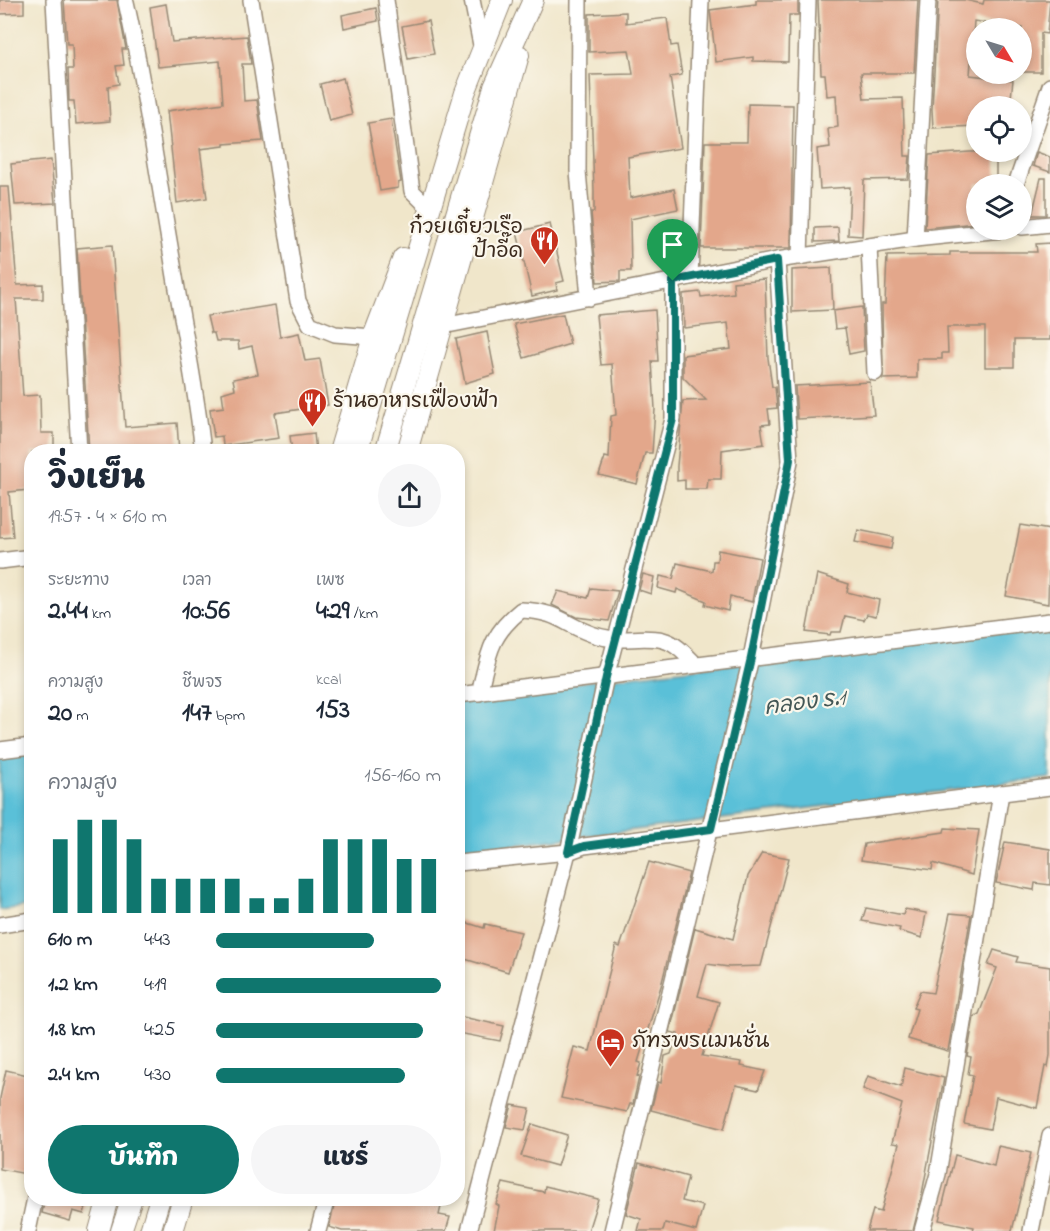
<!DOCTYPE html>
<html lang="th">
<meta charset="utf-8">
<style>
body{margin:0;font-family:"Indie Flower","Playpen Sans Thai",sans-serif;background:#f6f6f7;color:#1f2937;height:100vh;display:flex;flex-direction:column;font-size:22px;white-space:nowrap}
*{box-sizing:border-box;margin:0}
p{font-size:20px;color:#747a83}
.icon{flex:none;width:33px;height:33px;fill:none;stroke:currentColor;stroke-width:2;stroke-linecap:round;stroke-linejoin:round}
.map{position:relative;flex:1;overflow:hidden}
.side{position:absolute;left:24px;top:444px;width:441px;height:762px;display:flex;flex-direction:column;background:#fff;border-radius:24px;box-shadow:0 3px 9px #0003}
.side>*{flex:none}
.needle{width:39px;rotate:128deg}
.tools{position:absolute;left:966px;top:18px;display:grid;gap:12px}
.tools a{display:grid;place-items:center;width:66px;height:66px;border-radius:50%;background:#fff;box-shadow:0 3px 9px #0003;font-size:30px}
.pin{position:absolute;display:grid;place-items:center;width:51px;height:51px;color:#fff;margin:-62px -26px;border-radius:50% 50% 50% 0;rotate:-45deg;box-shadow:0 0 6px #0007}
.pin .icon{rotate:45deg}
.round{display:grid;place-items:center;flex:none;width:63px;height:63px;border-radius:32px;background:#f6f6f7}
.summary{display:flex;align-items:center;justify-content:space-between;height:102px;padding:0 24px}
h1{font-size:33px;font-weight:800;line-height:45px}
.metrics{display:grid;grid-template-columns:repeat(3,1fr);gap:9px;height:102px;padding:6px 24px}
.metrics div{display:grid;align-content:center}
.metrics b{font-size:26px;font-weight:800}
.metrics small{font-size:16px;font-weight:400}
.metrics p{font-size:16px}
.chart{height:168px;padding:12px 24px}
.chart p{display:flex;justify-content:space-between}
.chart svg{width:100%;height:108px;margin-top:6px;stroke:#0f766e;stroke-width:6}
.cta{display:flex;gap:12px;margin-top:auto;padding:12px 24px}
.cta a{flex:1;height:69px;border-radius:36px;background:#0f766e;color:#fff;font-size:24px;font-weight:800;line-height:69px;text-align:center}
.cta a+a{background:#f6f6f7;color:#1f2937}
ul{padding:0 24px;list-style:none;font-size:20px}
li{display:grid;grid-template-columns:96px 72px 1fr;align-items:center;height:45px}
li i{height:15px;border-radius:8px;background:#0f766e}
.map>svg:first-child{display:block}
.water{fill:#5ac0d8;stroke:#4a757b;stroke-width:1.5}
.building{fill:#e3a78b}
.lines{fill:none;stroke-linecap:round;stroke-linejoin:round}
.street-casing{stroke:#968874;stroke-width:18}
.secondary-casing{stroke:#968874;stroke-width:22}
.street{stroke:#fff;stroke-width:15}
.secondary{stroke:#fff;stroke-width:20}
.route-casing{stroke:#fff;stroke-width:12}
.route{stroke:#0f766e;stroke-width:8}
.labels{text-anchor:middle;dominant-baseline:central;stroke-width:4.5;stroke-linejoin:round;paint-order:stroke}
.poi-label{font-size:21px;fill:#3b2a1e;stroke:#fbf7ec;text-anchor:start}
.water-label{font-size:22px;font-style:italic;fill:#445756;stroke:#fbf7ec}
</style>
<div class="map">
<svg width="1050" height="1231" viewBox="0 0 1050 1231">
<rect width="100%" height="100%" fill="#fbf7ec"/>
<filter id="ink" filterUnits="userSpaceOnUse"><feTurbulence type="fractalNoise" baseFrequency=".0167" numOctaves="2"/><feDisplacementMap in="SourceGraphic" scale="12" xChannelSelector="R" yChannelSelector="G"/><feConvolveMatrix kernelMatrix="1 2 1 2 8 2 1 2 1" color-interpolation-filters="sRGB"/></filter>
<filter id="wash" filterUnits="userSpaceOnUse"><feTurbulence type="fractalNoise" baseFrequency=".008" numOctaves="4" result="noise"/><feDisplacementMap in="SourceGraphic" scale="24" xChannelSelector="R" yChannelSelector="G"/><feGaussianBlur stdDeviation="1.35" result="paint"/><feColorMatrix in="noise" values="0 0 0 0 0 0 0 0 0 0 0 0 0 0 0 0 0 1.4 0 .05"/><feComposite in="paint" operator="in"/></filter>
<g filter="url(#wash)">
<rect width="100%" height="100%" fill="#f0e6ca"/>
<!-- water -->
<g class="water">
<polygon points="1050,625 1050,778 458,852 458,697"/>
<polygon points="31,750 31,906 0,910 0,754"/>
</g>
<g id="blocks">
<!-- building -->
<g class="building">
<polygon points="0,0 24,0 24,13 0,14"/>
<polygon points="64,0 117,0 126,49 122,49 124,65 116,66 119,84 108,86 110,121 76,124 74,101 69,101 68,69 73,69 72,44 67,44"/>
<polygon points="756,0 798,0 798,15 789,15 788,62 753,61 753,57 716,62 710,10 756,4"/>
<polygon points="818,0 918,0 914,73 861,73 864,99 903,98 905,156 910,156 908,179 864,180 862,236 848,235 850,187 820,189 817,149 830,147 828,129 838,127 836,95 827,96 825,74 821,74"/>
<polygon points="938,0 965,0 983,4 984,0 1050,0 1047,34 1041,33 1041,72 1022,72 1022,28 974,21 970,75 1013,80 1010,106 976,106 976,126 933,128 932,109"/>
<polygon points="166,4 172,42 247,36 251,64 242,64 244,101 257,100 263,141 224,144 224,146 200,149 207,198 177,203 167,111 223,103 220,61 158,67 150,7"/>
<polygon points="376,8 378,21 344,28 342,15"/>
<polygon points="626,12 626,23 667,18 671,46 677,45 682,75 670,77 681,148 628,157 630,198 674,189 678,209 630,219 631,271 620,271 620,281 597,282 591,212 594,212 594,191 590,75 633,74 629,50 589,52 589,14"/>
<polygon points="428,21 434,54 408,59 402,26"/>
<polygon points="343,78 352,115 329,121 320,84"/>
<polygon points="748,104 793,105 791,248 701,248 705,142 747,142"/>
<polygon points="391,119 401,182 398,183 398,188 380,191 368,123"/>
<polygon points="970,152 996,152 996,184 976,184 976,223 925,228 929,155"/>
<polygon points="1037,152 1050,157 1050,172 1033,166"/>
<polygon points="51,160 55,203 15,205 11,164"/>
<polygon points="1041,178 1046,178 1046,215 1032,215"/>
<polygon points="0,187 9,187 17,285 43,284 43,299 16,299 23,396 40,395 41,433 54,433 54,452 32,452 29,490 9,492 13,537 0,538"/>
<polygon points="550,224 564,281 556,283 557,290 532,296 517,232"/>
<polygon points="838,227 839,241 815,242 815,228"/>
<polygon points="1050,243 1050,340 1014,340 1014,367 985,367 985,327 947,327 948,353 942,353 942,359 917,359 917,378 883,379 882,304 885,304 887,256 950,255 950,252 1037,252 1036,244"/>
<polygon points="112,245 125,427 177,423 179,452 89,452 77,248"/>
<polygon points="831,268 833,310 792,312 792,270"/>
<polygon points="765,279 768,358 772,387 775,387 777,408 768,409 770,424 761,425 764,444 722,450 721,479 708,479 707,489 685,489 685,480 677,481 677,466 683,401 706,400 683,377 683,355 731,349 728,323 684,328 683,294 700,292 701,297 734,293 733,282"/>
<polygon points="275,305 280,337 299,333 305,361 320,359 328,405 275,413 279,438 223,446 222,436 214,437 210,409 224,407 222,393 235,389 233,379 258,374 252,346 239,349 238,341 216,341 214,333 211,333 207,316"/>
<polygon points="862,307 864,351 849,354 845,328 835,329 833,311"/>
<polygon points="655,310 658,361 652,361 655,409 652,453 645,453 637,484 599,475 605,457 609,458 611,416 616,415 612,364 601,365 596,315"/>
<polygon points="563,314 570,344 524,358 514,324"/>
<polygon points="487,332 495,374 465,383 456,339"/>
<polygon points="870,382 874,415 797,419 795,386"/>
<polygon points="314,433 316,452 292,452 290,436"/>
<polygon points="1020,525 1050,530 1048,604 1006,596"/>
<polygon points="858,530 893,537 891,549 855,542"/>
<polygon points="718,550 760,558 752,602 730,596 728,611 705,605 706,601 677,589 676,593 658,588 660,576 673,579 677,563 712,571 713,561 717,561"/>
<polygon points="643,574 654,577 651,594 639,590"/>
<polygon points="817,574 849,584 847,592 879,600 876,616 867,614 864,620 845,616 841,632 831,632 830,635 806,632"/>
<polygon points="591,588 618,591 609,621 576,617 552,605 558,591 588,598"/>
<polygon points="945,828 979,830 972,875 933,863 932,870 861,860 864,844 944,832"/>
<polygon points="1005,842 1050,849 1050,885 1035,883 1034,890 996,883"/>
<polygon points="762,853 789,858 761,966 729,967 707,964 698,996 719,1002 702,1056 742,1062 741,1066 765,1071 758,1090 736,1085 724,1129 651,1110 658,1082 661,1083 665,1056 671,1054 678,1034 670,1032 695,928 733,939 748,876"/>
<polygon points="649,862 689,873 661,986 638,1062 641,1063 637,1076 639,1077 633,1104 630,1104 627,1112 561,1098 574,1047 590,1051 616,945 620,947"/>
<polygon points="866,908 903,915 905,909 926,913 922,938 899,931 900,928 862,921"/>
<polygon points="950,913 971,915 948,1051 908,1039 917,1009 913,1008 920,991 933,993"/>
<polygon points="458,920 484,928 485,924 521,932 508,972 458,957"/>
<polygon points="994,950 1018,957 1016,962 1050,967 1050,1055 1048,1067 1045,1066 1037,1108 996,1097 990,1129 964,1124 973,1075 968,1074 971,1057 967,1056 974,1017 979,1014 997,968 988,965"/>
<polygon points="458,1016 504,1026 500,1041 458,1033"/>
<polygon points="905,1068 944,1078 922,1194 913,1231 867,1231 873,1210 881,1212 899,1144 892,1143 902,1104 863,1089 868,1076 901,1087"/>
<polygon points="6,1070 32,1076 32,1149 26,1174 0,1169 0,1098"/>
<polygon points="512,1105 530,1108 525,1130 506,1127"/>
<polygon points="532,1124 567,1135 557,1166 521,1156"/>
<polygon points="998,1146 1031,1153 1012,1231 973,1231 974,1227 939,1220 955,1155 994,1166"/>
<polygon points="639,1163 688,1177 682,1201 703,1206 696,1231 665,1223 663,1231 638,1231 641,1219 626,1214"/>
<polygon points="503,1183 544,1192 545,1186 598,1199 588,1231 494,1231 499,1206 496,1204"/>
<polygon points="45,1198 77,1198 87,1202 84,1214 73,1211 70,1221 42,1213"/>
<polygon points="336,1198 443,1198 439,1215 450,1217 446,1231 342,1231 329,1227"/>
</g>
</g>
</g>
<g filter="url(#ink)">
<use href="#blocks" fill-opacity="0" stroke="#968874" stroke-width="1.5"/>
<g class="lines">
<defs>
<g id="street">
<polyline points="54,0 79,452"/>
<polyline points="251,0 298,301 310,324 335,334 373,337"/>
<polyline points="386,0 412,191 423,202"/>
<polyline points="472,0 482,50"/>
<polyline points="579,0 578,171 589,298"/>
<path d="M126,2C145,86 157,172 172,258C182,323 196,386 203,452"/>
<polyline points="1016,184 1050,86"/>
<polyline points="1022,227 1050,224"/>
<polyline points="915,239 928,0"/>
<polyline points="869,246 875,373"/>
<polyline points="800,257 808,0"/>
<polyline points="690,277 701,0"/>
<polyline points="443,326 777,260 915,239 1001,230"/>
<polyline points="0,561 32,557"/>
<path d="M479,693C489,654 489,636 521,610C560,611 566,627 598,636C620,643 642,635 663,640C676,643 687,656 696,665"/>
<polyline points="458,695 1050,621"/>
<polyline points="0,750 32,746"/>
<polyline points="458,863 568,852 584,846 1050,787"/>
<polyline points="0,925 32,920"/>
<polyline points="28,1231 35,1198"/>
<polyline points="318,1231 327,1198"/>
<polyline points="469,1231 568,852 606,677 673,419 673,281"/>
<polyline points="612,1231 751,658 790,461 777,260"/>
<polyline points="922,1231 938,1174 1001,793"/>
<polyline points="1031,1231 1050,1136"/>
</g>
<g id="secondary">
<polyline points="339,452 373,337 403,258"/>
<polyline points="357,452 465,93 502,0"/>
<polyline points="385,452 494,87 533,0"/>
<polyline points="407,452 519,55"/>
<polyline points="99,1231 108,1198"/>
<polyline points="121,1231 132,1198"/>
<polyline points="150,1231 160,1198"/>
<polyline points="173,1231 183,1198"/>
</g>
</defs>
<!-- street casing -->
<use href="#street" class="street-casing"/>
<!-- secondary casing -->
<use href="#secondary" class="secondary-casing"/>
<!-- street -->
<use href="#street" class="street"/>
<!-- secondary -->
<use href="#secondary" class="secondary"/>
</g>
</g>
<g class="lines" filter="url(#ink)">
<defs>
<polygon id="route" points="777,260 790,460 751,658 711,829 584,846 568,852 606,677 673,419 673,281"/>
</defs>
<!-- route casing -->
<use href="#route" class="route-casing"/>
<!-- route -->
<use href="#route" class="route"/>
</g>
<!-- icons -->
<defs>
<symbol id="restaurant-pin" viewBox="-11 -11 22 30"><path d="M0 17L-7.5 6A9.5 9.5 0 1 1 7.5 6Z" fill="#c8321e" stroke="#fbf7ec"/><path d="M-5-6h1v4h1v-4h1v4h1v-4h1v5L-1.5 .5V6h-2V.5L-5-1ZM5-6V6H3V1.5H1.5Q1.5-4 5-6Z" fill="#fff"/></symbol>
<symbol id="hotel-pin" viewBox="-11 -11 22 30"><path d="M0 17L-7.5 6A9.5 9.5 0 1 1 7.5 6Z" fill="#c8321e" stroke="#fbf7ec"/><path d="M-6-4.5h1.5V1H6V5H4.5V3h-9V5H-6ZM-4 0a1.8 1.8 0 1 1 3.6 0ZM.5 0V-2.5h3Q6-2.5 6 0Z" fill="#fff"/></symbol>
</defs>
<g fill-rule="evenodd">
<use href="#restaurant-pin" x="528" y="224" width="33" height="45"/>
<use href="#restaurant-pin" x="296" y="386" width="33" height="45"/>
<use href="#hotel-pin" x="594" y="1026" width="33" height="45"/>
</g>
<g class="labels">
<!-- poi labels -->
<g class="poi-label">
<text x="523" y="228" text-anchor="end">ก๋วยเตี๋ยวเรือ<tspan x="523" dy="24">ป้าอี๊ด</tspan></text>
<text x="333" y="402">ร้านอาหารเฟื่องฟ้า</text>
<text x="632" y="1042">ภัทรพรแมนชั่น</text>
</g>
<!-- water labels -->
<g class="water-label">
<text transform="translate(805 704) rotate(-7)">คลอง ร.1</text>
</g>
</g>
</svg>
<div class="tools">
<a><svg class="needle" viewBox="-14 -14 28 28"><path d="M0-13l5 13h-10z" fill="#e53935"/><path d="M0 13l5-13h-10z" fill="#747a83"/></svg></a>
<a><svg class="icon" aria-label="locate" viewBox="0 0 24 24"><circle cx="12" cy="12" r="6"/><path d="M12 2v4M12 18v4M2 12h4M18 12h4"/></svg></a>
<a><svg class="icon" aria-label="layers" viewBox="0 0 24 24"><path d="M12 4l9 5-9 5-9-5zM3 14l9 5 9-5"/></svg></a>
</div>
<div class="pin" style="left:673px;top:281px;background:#1e9e55"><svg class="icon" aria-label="arrive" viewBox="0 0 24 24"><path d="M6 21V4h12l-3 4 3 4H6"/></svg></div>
<section class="side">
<div class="summary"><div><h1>วิ่งเย็น</h1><p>19:57 · 4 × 610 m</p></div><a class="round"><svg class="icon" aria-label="share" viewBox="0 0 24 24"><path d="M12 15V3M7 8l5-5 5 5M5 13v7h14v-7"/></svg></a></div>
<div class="metrics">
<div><p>ระยะทาง</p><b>2.44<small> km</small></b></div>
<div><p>เวลา</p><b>10:56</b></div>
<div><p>เพซ</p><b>4:29<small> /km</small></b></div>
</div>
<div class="metrics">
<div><p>ความสูง</p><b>20<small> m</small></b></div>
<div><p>ชีพจร</p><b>147<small> bpm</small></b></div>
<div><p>kcal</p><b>153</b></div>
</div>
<div class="chart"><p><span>ความสูง</span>156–160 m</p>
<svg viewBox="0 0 160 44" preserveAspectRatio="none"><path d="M5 44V14M15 44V6M25 44V6M35 44V14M45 44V30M55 44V30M65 44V30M75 44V30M85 44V38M95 44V38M105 44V30M115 44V14M125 44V14M135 44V14M145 44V22M155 44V22"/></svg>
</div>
<ul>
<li><b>610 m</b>4:43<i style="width:70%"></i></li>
<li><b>1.2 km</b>4:19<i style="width:100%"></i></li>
<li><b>1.8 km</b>4:25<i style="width:92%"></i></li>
<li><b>2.4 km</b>4:30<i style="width:84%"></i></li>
</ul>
<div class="cta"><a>บันทึก</a><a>แชร์</a></div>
</section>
</div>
